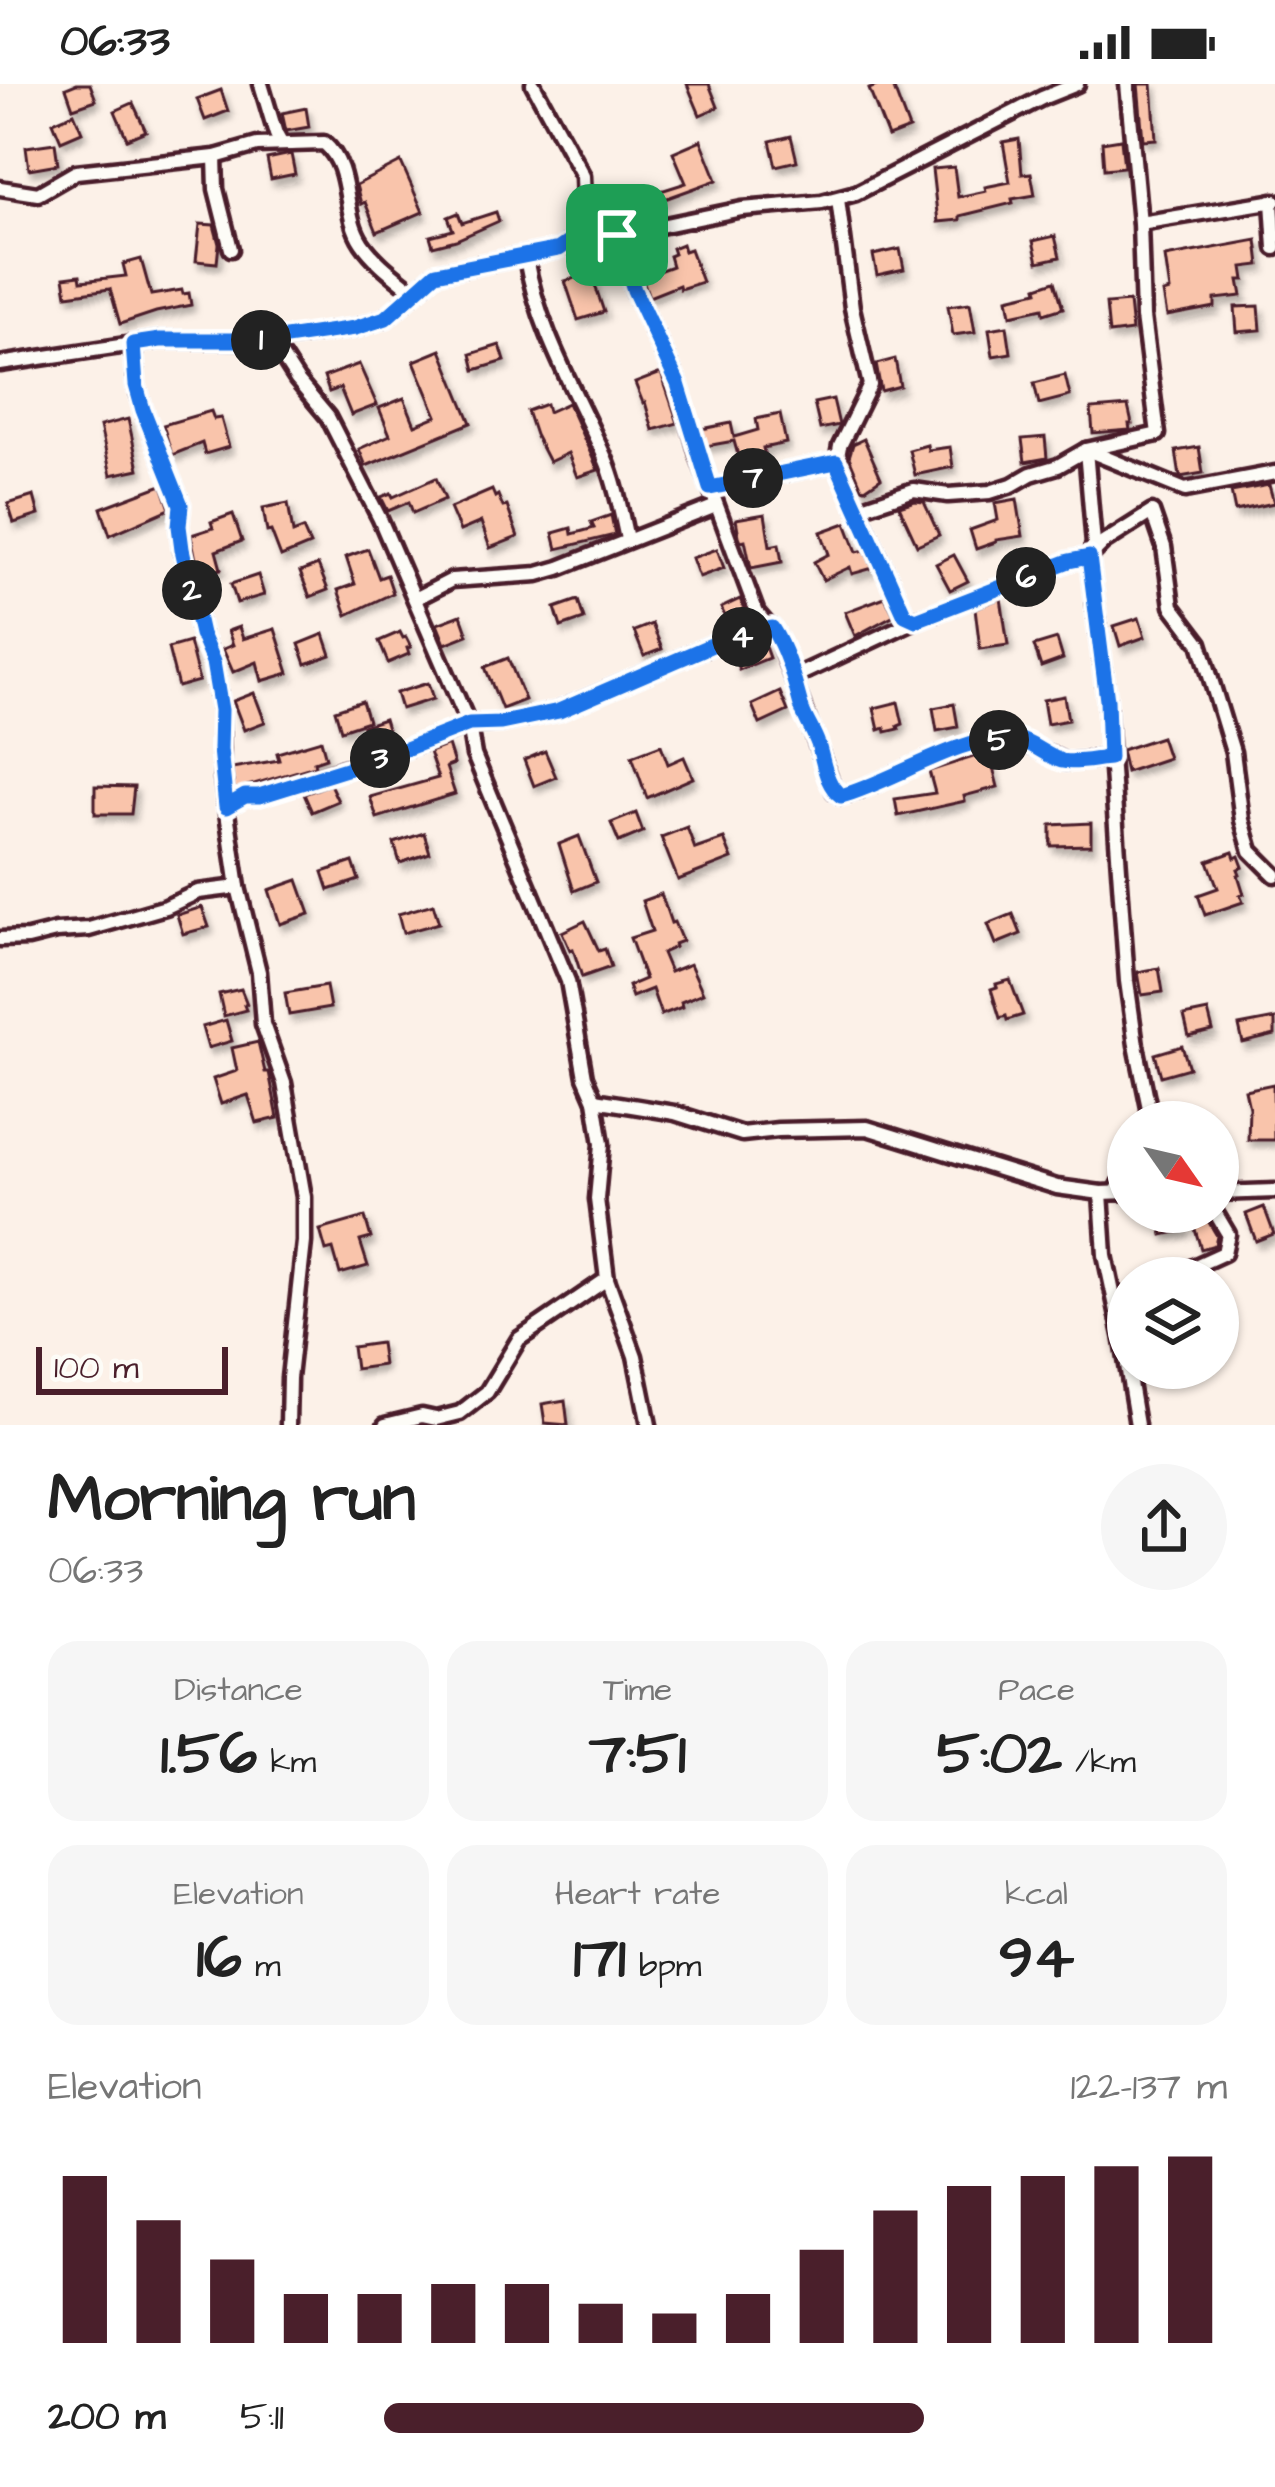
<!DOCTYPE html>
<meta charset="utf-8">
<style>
body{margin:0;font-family:"Architects Daughter",sans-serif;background:#f6f6f6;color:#222;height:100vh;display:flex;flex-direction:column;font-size:45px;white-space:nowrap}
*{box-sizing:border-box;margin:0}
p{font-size:39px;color:#767676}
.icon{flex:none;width:66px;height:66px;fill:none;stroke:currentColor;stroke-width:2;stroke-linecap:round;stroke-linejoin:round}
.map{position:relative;height:1341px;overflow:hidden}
.sheet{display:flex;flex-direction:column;background:#fff;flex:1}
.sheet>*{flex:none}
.needle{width:78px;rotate:124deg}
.buttons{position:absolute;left:1107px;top:1017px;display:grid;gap:24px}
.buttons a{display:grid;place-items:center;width:132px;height:132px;border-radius:50%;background:#fff;box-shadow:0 3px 9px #0004;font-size:60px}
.scale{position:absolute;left:36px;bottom:30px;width:192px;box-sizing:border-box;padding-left:12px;border:6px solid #4a1f2b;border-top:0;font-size:33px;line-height:42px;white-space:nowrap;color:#4a1f2b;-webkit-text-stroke:9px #fdfcf7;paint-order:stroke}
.pin{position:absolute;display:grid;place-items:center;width:102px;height:102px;color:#fff;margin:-51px;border-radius:24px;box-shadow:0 6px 18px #0006}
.km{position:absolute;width:60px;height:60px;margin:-30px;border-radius:50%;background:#222;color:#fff;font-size:33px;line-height:60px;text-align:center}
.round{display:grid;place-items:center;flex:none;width:126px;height:126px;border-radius:63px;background:#f6f6f6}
.summary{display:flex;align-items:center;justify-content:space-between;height:204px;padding:0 48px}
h1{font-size:66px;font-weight:700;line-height:90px}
.stats{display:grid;grid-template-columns:repeat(3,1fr);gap:18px;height:204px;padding:12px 48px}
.stats div{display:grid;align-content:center;border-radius:30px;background:#f6f6f6;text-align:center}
.stats b{font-size:60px;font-weight:700}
.stats small{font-size:33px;font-weight:400}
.stats p{font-size:33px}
.chart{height:336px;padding:24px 48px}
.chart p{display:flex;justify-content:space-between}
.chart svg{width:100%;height:216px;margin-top:12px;stroke:#4a1f2b;stroke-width:6}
ul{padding:0 48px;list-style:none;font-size:39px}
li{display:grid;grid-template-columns:192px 144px 1fr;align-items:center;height:90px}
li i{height:30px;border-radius:15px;background:#4a1f2b}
.status{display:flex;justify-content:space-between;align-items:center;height:84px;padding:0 60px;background:#fff;direction:ltr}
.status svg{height:33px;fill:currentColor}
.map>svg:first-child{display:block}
.building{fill:#f9c4ab;stroke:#4a1f2b;stroke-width:3;filter:url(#shadow)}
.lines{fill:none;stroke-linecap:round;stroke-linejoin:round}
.street-casing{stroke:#4a1f2b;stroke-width:21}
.street{stroke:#fdfcf7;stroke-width:12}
.route-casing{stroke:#fff;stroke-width:24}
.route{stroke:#1a73e8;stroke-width:15}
</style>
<div class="status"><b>06:33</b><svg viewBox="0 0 49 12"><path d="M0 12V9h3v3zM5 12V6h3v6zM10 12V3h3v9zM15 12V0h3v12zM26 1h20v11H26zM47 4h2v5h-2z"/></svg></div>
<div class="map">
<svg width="1275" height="1341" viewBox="0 0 1275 1341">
<defs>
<filter id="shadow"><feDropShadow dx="3.5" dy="6" stdDeviation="3" flood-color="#0004"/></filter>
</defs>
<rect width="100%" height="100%" fill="#fcf1e8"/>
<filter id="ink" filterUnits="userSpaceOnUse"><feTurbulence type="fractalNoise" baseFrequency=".00833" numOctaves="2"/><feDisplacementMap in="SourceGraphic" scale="24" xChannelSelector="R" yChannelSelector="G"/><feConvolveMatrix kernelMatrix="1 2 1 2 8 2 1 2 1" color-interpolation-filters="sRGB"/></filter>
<g filter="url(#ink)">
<!-- building -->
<g class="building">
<polygon points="76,0 90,0 96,16 73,24 66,4"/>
<polygon points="687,0 709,0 718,23 700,31"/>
<polygon points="881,0 892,0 909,45 888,53 869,5"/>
<polygon points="1138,0 1152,0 1156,55 1143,56"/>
<polygon points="221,6 228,27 205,36 197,15"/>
<polygon points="133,19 146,47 127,55 115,27"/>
<polygon points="306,24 309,43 286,47 282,29"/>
<polygon points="74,29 82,48 61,57 53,38"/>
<polygon points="791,52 797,77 776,82 770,57"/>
<polygon points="1019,55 1022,90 1031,89 1035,111 1012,115 1013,119 960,132 960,136 938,138 932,85 954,83 958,113 986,107 985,103 1010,98 1003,58"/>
<polygon points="1121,55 1124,83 1104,85 1102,58"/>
<polygon points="701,56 717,96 651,120 648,111 686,99 673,68"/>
<polygon points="55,59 58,80 29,85 26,63"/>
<polygon points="291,70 295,90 271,95 267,75"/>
<polygon points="401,78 423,128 377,148 365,118 361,120 356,101"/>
<polygon points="496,128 499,137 456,156 433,162 430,152 453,146 448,133 458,129 462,139"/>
<polygon points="200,140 214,141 219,160 217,179 196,177"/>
<polygon points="1055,152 1060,173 1038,178 1033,157"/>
<polygon points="1257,156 1260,181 1243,183 1245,196 1239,196 1242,212 1215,215 1215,223 1167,232 1163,209 1170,207 1165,173"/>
<polygon points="682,160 684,167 690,165 702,198 680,205 679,201 649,213 642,193 672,182 669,172 674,170 672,164"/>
<polygon points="900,165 904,185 877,191 873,171"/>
<polygon points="141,175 151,211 182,206 183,210 189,209 191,221 156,228 120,240 110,205 67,211 64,193 80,191 81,197 126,192 123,180"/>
<polygon points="591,189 604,228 578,236 565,197"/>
<polygon points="1055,197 1063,224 1044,230 1043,224 1011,231 1008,214 1038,207 1037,203"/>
<polygon points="1129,218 1132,247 1109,250 1106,220"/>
<polygon points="970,219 975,248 953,251 948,222"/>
<polygon points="1259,222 1261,246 1237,248 1235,223"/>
<polygon points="1007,242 1011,269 993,272 989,245"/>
<polygon points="500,261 505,277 475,286 471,270"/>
<polygon points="441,266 471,339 366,382 359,365 390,351 379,324 404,314 415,341 437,332 414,277"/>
<polygon points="895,275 900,302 881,307 876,280"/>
<polygon points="359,280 377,321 351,331 340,304 329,308 324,293"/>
<polygon points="661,289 678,339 653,346 645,318 643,319 635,299"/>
<polygon points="1065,291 1070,312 1039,320 1034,299"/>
<polygon points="833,315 839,341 820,345 814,319"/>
<polygon points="568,319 598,386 577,393 568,369 549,378 535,351 527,327 546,320 548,328"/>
<polygon points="1128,322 1132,340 1129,340 1130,346 1093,349 1091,325"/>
<polygon points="211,327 214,335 221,334 229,363 205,370 202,359 172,371 163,341"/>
<polygon points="780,330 786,359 763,364 767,382 757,384 756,378 741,382 734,357 706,362 702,345 731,339 734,353 758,346 756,335"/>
<polygon points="128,335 139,385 111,391 100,342"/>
<polygon points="1045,353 1047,374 1025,378 1022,355"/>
<polygon points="864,355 881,394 865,405 862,404 849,373 853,360"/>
<polygon points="927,361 928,366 950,363 953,383 915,391 909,366"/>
<polygon points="1199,363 1203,389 1180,393 1176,367"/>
<polygon points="436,394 445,415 413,429 409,418 388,427 381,413 391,409 393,413"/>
<polygon points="162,401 170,425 110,451 101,424"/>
<polygon points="1269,401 1274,419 1235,427 1231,408"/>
<polygon points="492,406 495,413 498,411 503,423 507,422 518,453 490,464 481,438 460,447 450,424"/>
<polygon points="34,412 39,431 14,439 8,420"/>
<polygon points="1017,415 1023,452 996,456 996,458 976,465 970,446 998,436 995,419"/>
<polygon points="915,417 924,418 939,451 917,461 899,422"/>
<polygon points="288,419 293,449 303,445 310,461 281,473 271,447 267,448 263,424"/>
<polygon points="233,430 242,457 216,467 221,485 199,491 191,451 213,444 211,438"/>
<polygon points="765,430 770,462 779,460 782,478 751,484 745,456 741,457 739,452 736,435"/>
<polygon points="611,431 615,451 557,465 553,449 571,444 572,450 594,444 591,438"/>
<polygon points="846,439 857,468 865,466 873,484 852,490 850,483 823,496 814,478 829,470 821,448"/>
<polygon points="368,465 379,494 387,491 393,509 347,531 338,506 355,500 346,473"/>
<polygon points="717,465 724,484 699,493 692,474"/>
<polygon points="954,471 968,497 950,506 936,480"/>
<polygon points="318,481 328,506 310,513 300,488"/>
<polygon points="258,491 264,511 237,519 231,500"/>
<polygon points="885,513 894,531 855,552 845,528"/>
<polygon points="1001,514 1008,561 980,565 975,524"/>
<polygon points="740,515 749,536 731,544 721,524"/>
<polygon points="578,516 584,535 561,543 555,524"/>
<polygon points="461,531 468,551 445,560 437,540"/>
<polygon points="1139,534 1145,553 1120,562 1114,542"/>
<polygon points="652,540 662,565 644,572 634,547"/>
<polygon points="239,543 243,555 275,545 289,589 262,597 257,578 233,588 223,565 233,561 228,547"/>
<polygon points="400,548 403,554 406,553 411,563 407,564 409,570 388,579 379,557"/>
<polygon points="324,550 331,571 306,580 299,560"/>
<polygon points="1057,555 1063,575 1041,583 1034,562"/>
<polygon points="763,557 769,574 739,586 732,566"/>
<polygon points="189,558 199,597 178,603 168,564"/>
<polygon points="508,574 525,616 502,625 485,583"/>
<polygon points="428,599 433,615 401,625 396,609"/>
<polygon points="780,608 788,627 760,640 752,621"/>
<polygon points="254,609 265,638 244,646 233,617"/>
<polygon points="1064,612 1068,636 1047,640 1043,616"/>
<polygon points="362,617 368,637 341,646 335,626"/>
<polygon points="898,618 903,640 898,642 899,645 886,648 885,644 879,646 874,624"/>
<polygon points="954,620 958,643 937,647 933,624"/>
<polygon points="384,635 390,655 369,661 363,642"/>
<polygon points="1161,653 1168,674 1126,688 1121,666"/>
<polygon points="321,656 326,674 314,678 315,682 234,706 232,684 279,676 277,669"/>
<polygon points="448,661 454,680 446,683 455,710 377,734 370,713 438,694 429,668"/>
<polygon points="661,661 668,680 684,673 693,694 647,714 632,672"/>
<polygon points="545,667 556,693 534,702 524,676"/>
<polygon points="989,668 998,703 964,712 965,717 898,732 895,715 935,709 929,687"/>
<polygon points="330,700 338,717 312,728 304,710"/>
<polygon points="95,702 134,703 131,730 95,730"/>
<polygon points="636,729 643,748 619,758 611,739"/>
<polygon points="1091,739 1091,761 1051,762 1051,741"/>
<polygon points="687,743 695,765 724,755 732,775 678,796 661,753"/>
<polygon points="424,749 430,769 400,779 394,759"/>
<polygon points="579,752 596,798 574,807 559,760"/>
<polygon points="1233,768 1235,774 1239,772 1243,783 1238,785 1240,790 1238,791 1244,810 1240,811 1243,818 1205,831 1198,811 1218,804 1208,777"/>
<polygon points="353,778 359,796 329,806 323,788"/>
<polygon points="298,796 310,830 280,840 269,806"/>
<polygon points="661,810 671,839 674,838 682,857 674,860 675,863 662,869 670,888 690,880 703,909 681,918 682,923 661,931 652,905 632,913 628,902 645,895 630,854 652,847 642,817"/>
<polygon points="433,820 439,839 403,849 398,830"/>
<polygon points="202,823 209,843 183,850 177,831"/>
<polygon points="1013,830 1021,850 996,860 988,840"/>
<polygon points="585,837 599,867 605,865 611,883 582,893 573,865 570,866 562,848"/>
<polygon points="1159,884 1163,908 1142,911 1138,888"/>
<polygon points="1010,896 1023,931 1007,936 1006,932 1000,934 991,905 997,903 996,900"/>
<polygon points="326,902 330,924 289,931 285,909"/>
<polygon points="241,905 247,920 244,921 246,926 224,932 219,910"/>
<polygon points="1208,927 1213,947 1189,953 1184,932"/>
<polygon points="1275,935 1275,951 1243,959 1239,942"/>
<polygon points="226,936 232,957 208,964 202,943"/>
<polygon points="258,958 265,988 269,988 278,1034 257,1039 248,1011 221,1020 213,995 237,987 232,964"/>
<polygon points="1182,962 1189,984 1161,992 1155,970"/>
<polygon points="1273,1000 1274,1056 1248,1056 1249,1024 1245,1006"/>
<polygon points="1264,1123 1274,1150 1256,1157 1246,1130"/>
<polygon points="1158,1128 1181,1128 1185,1146 1163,1151"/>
<polygon points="365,1133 371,1154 360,1157 368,1182 340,1190 333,1165 326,1167 320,1146"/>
<polygon points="1207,1135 1217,1152 1215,1161 1201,1165 1193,1139"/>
<polygon points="380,1259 383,1281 355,1285 352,1263"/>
<polygon points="565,1316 568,1341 545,1339 542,1320"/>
</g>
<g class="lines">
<defs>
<g id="street">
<polyline points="261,0 276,50 281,59"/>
<polyline points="533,0 583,92 585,147"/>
<polyline points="215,73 216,105 231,165"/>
<path d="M0,104L38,110L76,88L215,73L257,61L324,59C354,85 341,128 362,159C375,178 396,193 413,207"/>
<polyline points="838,115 852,224 870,301 840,362 837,378 905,531 916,536"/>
<polyline points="1272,117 1275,164"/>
<polyline points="1140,139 1275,117"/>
<polyline points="617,151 634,206 678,300 698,371 757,529 777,552 834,707 841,712 858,707 937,672 984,658 1012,653 1066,678 1110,674"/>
<path d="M526,174C538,246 576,308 605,374C616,399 621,429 627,455"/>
<polyline points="272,257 297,296 328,333 380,435 469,641 474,671 568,897 585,993 595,1016 602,1060 597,1115 607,1195 635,1272 649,1341"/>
<polyline points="133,261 136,301 143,326 181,421 179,442 182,465 201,550 213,578 221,626 222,695 238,803 259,888 263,940 284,999 304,1113 304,1158 289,1294 288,1341"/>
<polyline points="0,280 160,256 272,257 354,244 386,234 436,189 559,165 585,147 617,151 742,125 822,118 856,109 1042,14 1077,0"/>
<polyline points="1086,366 1094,460 1089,473 1107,616 1127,897 1136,961 1149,1024 1149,1038"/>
<polyline points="1087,366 1185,406 1275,389"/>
<polyline points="710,404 837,378"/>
<polyline points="857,425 914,406 948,411 990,408 1012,401 1031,390 1058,382 1086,366 1158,350 1143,233 1140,139 1127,0"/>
<polyline points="415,515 452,496 538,490 559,484 716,422"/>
<polyline points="794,593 916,536 1069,477 1089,473 1103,459 1152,428 1164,463 1172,522 1200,559 1233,668 1242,736 1251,767 1275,791"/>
<polyline points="226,723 245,712 258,712 341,685 385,673 469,641 501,639 558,627 719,558 772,544"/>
<polyline points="0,855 28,854 56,847 89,845 166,823 198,808 238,803"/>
<polyline points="595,1016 675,1029 742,1050 778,1046 867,1044 1057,1103 1101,1109 1128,1108"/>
<polyline points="1116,1108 1128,1084"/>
<polyline points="1101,1109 1105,1171 1122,1251 1137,1341"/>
<polyline points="1218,1109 1275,1107"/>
<polyline points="1169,1194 1224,1169 1228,1150 1215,1128"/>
<polyline points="385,1341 422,1332 436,1335 460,1329 487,1308 519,1255 607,1195"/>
</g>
</defs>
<!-- street casing -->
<use href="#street" class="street-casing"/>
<!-- street -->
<use href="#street" class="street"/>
</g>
</g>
<g class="lines" filter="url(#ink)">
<defs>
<path id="route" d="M585,147L617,151L634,206L678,300L710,404L836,378L905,531L916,536L1069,477L1089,473L1107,616L1109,674C1095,675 1076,680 1062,677C1045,672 1029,655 1011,654C963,650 890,699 841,712C825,700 824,678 818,660C814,648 806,637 802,625C794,597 788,569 772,544L719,558L559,627L501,639L469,640L385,673L259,712H245L226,723L220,665L221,626L213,578L201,550L182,465L179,442L181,421L143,326L136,301L133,260L160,256H272L355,244L386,234L436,189L559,165Z"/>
</defs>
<!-- route casing -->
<use href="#route" class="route-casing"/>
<!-- route -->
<use href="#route" class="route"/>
</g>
</svg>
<div class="buttons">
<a><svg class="needle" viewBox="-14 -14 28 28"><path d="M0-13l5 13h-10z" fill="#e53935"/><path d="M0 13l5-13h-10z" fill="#767676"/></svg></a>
<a><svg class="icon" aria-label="layers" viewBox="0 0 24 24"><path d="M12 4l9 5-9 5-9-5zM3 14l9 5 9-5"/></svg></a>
</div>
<div class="scale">100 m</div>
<div class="pin" style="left:617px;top:151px;background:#1e9e55"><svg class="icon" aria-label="arrive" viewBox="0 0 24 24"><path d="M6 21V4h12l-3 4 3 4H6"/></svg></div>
<b class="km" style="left:261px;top:256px">1</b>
<b class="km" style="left:192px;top:506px">2</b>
<b class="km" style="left:380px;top:674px">3</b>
<b class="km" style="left:742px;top:553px">4</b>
<b class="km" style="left:999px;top:656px">5</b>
<b class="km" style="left:1026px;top:493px">6</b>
<b class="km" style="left:753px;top:394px">7</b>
</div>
<section class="sheet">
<div class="summary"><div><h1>Morning run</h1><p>06:33</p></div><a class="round"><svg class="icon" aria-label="share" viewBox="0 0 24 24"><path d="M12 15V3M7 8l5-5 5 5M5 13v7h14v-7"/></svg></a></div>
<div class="stats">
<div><p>Distance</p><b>1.56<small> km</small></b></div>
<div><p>Time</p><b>7:51</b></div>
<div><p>Pace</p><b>5:02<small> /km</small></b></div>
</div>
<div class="stats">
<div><p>Elevation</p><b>16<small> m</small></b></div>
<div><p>Heart rate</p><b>171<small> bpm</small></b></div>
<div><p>kcal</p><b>94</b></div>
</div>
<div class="chart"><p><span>Elevation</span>122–137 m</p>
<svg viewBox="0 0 160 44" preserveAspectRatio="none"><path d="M5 44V10M15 44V19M25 44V27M35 44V34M45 44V34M55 44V32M65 44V32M75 44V36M85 44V38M95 44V34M105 44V25M115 44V17M125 44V12M135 44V10M145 44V8M155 44V6"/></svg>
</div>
<ul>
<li><b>200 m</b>5:11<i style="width:64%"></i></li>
</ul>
</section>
